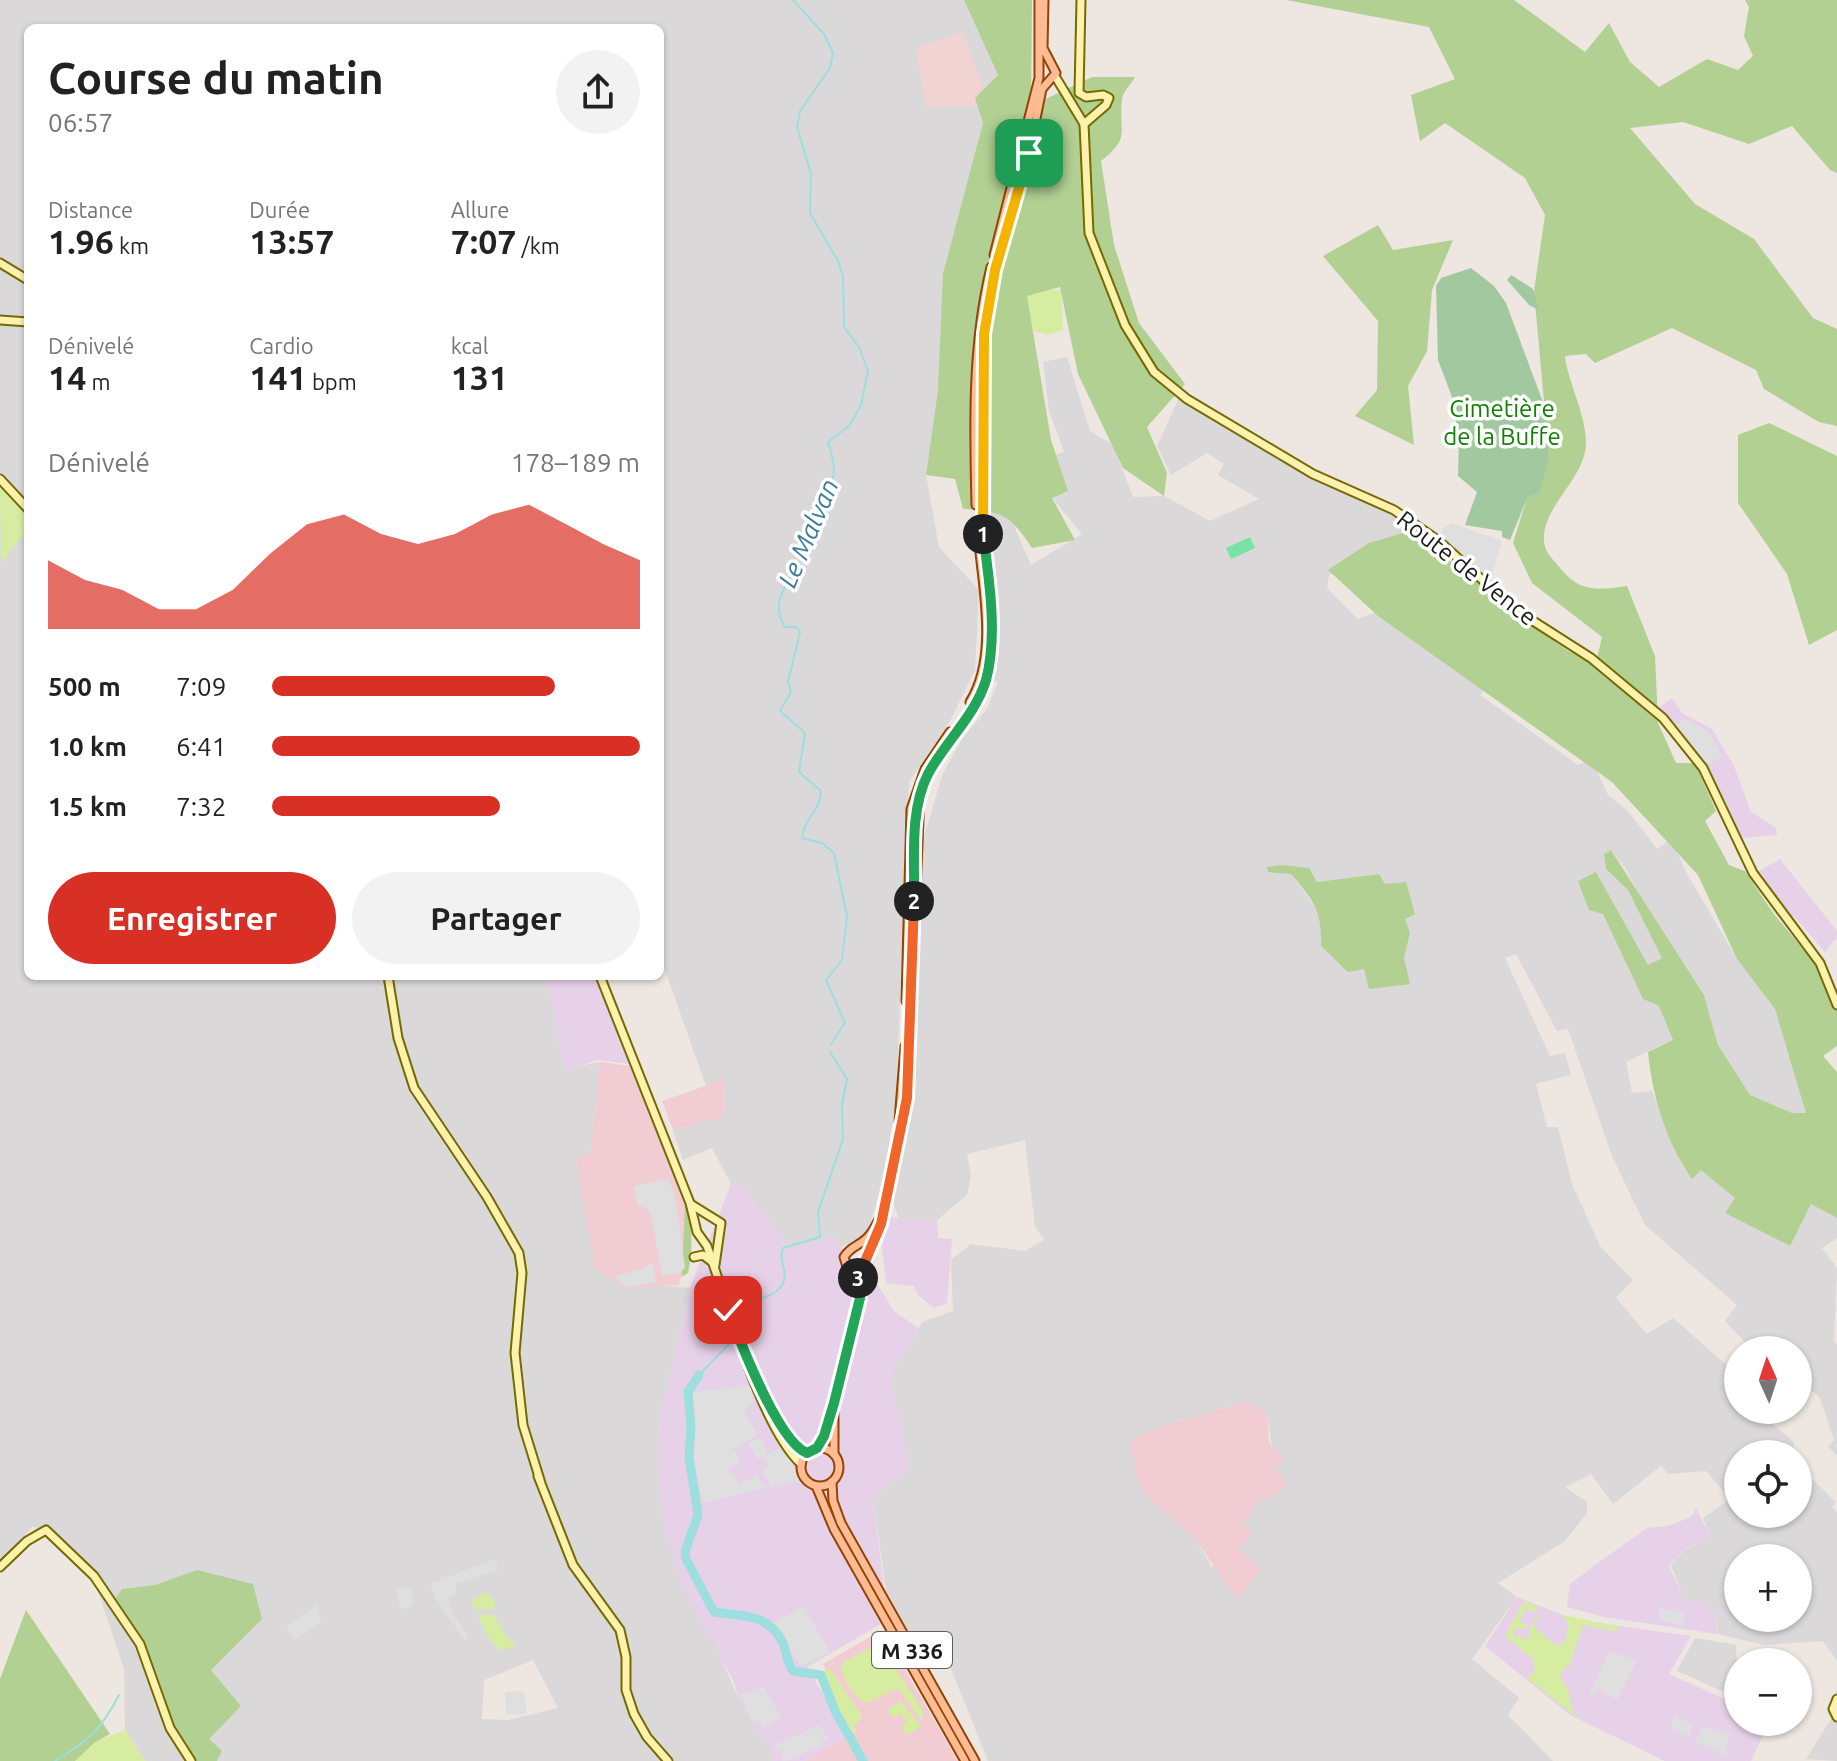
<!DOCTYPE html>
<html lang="fr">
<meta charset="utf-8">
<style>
body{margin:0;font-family:Ubuntu,sans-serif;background:#f2f2f2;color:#222;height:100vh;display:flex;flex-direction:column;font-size:30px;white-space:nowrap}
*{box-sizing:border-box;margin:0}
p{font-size:26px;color:#767676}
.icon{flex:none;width:44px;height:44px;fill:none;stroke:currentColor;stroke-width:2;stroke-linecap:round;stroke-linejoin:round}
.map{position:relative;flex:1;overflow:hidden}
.details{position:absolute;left:24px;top:24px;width:640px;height:956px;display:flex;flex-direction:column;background:#fff;border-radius:12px;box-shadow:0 2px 6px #0004}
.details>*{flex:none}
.needle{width:52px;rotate:357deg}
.buttons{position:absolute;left:1724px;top:1336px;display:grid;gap:16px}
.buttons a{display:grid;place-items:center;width:88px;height:88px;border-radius:50%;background:#fff;box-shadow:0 2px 6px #0004;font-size:40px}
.pin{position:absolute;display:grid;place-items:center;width:68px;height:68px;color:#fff;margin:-34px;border-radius:16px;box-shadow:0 4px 12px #0006}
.km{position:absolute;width:40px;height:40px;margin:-20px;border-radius:50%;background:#222;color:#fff;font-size:22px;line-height:40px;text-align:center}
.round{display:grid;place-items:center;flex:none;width:84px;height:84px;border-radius:42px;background:#f2f2f2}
.headline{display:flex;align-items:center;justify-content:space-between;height:136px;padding:0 24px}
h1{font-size:44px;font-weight:600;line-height:60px}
.stats{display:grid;grid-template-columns:repeat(3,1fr);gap:12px;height:136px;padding:8px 24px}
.stats div{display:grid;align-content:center}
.stats b{font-size:34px;font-weight:600}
.stats small{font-size:22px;font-weight:400}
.stats p{font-size:22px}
.chart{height:224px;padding:16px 24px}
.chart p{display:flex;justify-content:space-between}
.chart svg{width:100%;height:144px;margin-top:8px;fill:#d93025;opacity:.7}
.button{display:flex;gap:16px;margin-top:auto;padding:16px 24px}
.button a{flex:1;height:92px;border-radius:48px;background:#d93025;color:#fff;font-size:32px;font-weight:600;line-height:92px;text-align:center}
.button a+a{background:#f2f2f2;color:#222}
ul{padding:0 24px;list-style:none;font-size:26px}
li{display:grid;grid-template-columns:128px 96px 1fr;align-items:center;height:60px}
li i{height:20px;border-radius:10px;background:#d93025}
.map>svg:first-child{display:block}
.residential{fill:#dad8d9;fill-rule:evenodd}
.commercial{fill:#f1cdd3}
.industrial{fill:#e7d1e8}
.military{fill:#f1d4d2}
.grass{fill:#d6eda1}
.forest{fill:#b1d092}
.cemetery{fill:#a2c8a0}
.pitch{fill:#78e3a4}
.parking{fill:#dfdfdf}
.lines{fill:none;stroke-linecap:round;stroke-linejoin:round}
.stream{stroke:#9ddedf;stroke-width:2}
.river{stroke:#9ddedf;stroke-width:9}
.secondary-casing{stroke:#756a00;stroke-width:11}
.primary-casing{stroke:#934400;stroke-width:11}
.secondary{stroke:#fdf1ae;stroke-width:7}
.primary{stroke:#ffbb94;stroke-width:7}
.split-1-casing{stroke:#fff;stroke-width:16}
.split-2-casing{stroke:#fff;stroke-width:16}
.split-3-casing{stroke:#fff;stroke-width:16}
.split-4-casing{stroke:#fff;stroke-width:16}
.split-1{stroke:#f5b400;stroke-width:10}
.split-2{stroke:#22a559;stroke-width:10}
.split-3{stroke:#f0652b;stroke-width:10}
.split-4{stroke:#22a559;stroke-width:10}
.labels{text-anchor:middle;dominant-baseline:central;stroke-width:7;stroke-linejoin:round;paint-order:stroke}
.shield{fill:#fff;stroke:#5f5f5f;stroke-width:2}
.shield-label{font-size:22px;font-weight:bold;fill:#1b1b1b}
.park-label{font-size:24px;fill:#137f04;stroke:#fff}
.street-label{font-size:24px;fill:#1b1b1b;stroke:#fff}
.water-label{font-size:26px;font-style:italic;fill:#3c7d98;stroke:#fff}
</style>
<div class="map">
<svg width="1837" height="1761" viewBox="0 0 1837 1761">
<rect width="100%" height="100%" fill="#eee6e0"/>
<!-- residential -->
<g class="residential">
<path d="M0,0H964L998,75L975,98L983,123L968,184L926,475L939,547L979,590L975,670L950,721L909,782L896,1099L884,1176L868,1232L842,1247L829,1234L826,1239L791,1250L743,1185L731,1184L712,1148L683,1160L673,1130L724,1116L725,1079L706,1086L660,956V28H28V976H543L552,999L564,1069L600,1062L591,1153L576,1160L583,1197L656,1285L690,1288L660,1419L657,1461L664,1523L738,1698L770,1748L773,1761H217L222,1751L208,1739L241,1706L211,1670L197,1570L155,1585L123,1589L140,1640L151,1687L193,1761H145L125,1730L124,1669L96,1585L33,1526L0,1566ZM533,1660L558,1708L508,1720L482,1719L484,1680Z"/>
<path d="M1067,357L1090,431L1113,445L1133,497L1164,496L1210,521L1259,499L1218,475L1224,464L1207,453L1171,475L1157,446L1179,398L1328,486L1373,502L1415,529L1329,575L1327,588L1358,619L1374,613L1451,657L1485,689L1480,695L1578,765L1592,760L1608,795L1628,811L1657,849L1671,839L1687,874L1737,959L1775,1009L1807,1113H1792L1750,1095L1718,1045L1704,995L1639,894L1626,869L1611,850L1604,854L1606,869L1628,890L1663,957L1648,965L1596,872L1603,913L1643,999L1659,1006L1673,1040L1626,1062L1632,1093L1652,1091L1682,1165L1691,1178L1701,1169L1736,1198L1725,1213L1789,1246L1811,1204L1837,1218V1238L1822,1248L1837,1268L1834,1341L1837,1344V1456L1828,1446L1834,1440L1820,1398L1798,1379V1350H1758L1747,1344L1725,1321L1737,1305L1645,1225L1612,1156L1568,1029L1557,1031L1516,954L1505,958L1550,1056L1565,1053L1571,1075L1536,1084L1547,1127H1558L1572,1184L1600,1246L1633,1280L1616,1298L1647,1334L1673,1318L1738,1375V1410H1767L1760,1414L1793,1441L1796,1454H1738V1514H1798V1466L1836,1502L1832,1507L1837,1512V1661L1823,1641L1764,1645L1718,1634L1716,1614L1706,1603L1684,1599L1671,1565L1686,1549L1711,1538L1703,1518L1730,1499L1706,1471L1668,1474L1661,1466L1613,1504L1591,1474L1565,1487L1587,1502V1513L1565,1541L1498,1583L1517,1597L1472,1659L1519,1698L1508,1715L1553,1761H988L949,1664L908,1633L886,1590L873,1497L910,1468L889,1379L922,1322L953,1311L951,1260L971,1244L1025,1251L1044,1240L1035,1226L1025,1140L967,1154L971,1175L967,1195L937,1220L899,1218L892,1201L907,1135L914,1076L920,850L942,776L961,740L987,709L998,682L989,679L993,608L985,478L1010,480L1016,531L1031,565L1082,534L1050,495L1049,457L1064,452L1049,411L1043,362ZM1291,874L1316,882L1378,874L1410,933L1404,958L1322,946V916ZM1247,1401L1267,1414L1275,1466L1244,1524L1238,1549L1212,1567L1196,1540L1148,1431ZM1738,1558H1798V1618H1738Z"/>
<polygon points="1695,1638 1736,1645 1738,1698 1677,1671"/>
<polygon points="1837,1705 1837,1761 1806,1759 1832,1717"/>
</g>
<!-- commercial -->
<g class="commercial">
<polygon points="600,1062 631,1066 691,1219 686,1275 681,1277 679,1285 625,1288 595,1269 576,1159 591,1153"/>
<polygon points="725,1079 724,1116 673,1130 662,1101"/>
<polygon points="1247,1401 1267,1414 1269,1443 1285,1460 1275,1467 1288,1486 1256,1504 1244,1524 1253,1533 1238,1549 1262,1568 1237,1600 1196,1540 1145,1495 1137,1478 1130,1442 1148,1431"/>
<polygon points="882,1630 958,1761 805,1761 856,1731 823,1664"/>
</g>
<!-- industrial -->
<g class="industrial">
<polygon points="1672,698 1682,713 1712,729 1734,766 1751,812 1776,828 1777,835 1741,838 1706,765 1658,708"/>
<polygon points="1780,859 1837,931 1837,938 1825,952 1794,916 1789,916 1757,872"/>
<polygon points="543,976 607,976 599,985 629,1064 598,1060 564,1070 552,999"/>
<polygon points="731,1184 743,1185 791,1249 826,1239 829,1234 876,1282 894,1311 918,1328 890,1379 910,1468 873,1497 888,1620 807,1667 848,1736 805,1761 773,1761 770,1748 738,1698 734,1682 681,1584 664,1523 657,1461 660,1419 690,1288"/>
<polygon points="889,1217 937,1220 938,1238 952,1239 947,1303 934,1308 918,1295 914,1286 886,1283 882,1248"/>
<polygon points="1696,1508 1711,1538 1686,1548 1669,1566 1684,1599 1706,1603 1716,1614 1717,1634 1604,1617 1567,1607 1570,1584 1598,1563 1647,1528 1668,1526 1691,1517"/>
<polygon points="1517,1597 1576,1620 1691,1636 1669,1674 1738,1705 1738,1722 1769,1722 1751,1761 1665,1761 1570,1715 1485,1646"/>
</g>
<!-- military -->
<polygon class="military" points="963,32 989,105 926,107 916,48"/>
<!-- grass -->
<g class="grass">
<polygon points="1041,288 1061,291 1063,330 1047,335 1034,331 1022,294"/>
<polygon points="0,485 28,516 28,528 1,563"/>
<polygon points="847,1539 971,1761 843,1541"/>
<polygon points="487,1592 496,1604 493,1609 474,1609 471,1601"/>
<path d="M1524,1601L1538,1607L1535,1612L1525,1609L1519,1622H1525L1526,1628L1515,1629L1512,1636L1516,1638L1519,1633L1523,1640L1529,1639V1630L1540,1611L1534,1627L1557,1646L1564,1643L1569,1626L1563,1615L1622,1628L1614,1631L1583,1625L1581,1630L1569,1667L1565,1666L1560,1678C1572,1690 1567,1704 1578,1718L1527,1678L1535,1671L1533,1659L1505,1636Z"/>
<polygon points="477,1614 494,1615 506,1636 517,1646 499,1650 486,1634"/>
<path d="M875,1645C886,1652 916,1699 924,1713L921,1720L898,1688L867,1703C854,1699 841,1678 841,1664Z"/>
<polygon points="830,1669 860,1713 862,1718 854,1726 851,1713 855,1731 850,1734 820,1672"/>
<polygon points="900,1701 921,1726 907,1735 901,1728 909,1720 906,1721 900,1713 893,1718 888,1710"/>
<polygon points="125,1730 145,1761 75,1761 94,1742"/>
</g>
<!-- forest -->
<g class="forest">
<path d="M964,0H1032L1031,106L1092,77H1135C1131,84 1123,92 1122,99C1118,132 1132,137 1101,161L1114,245L1139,323L1185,384L1147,427L1167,473L1164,496L1123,468L1078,374L1060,287L1027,296L1051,440L1068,491L1052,498L1075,540L1032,548C1010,515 1003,511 963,509L955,479L926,475L938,390L943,274L983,123L975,98L998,75Z"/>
<path d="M1286,0H1514L1585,52L1609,23L1630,62L1659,87L1707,59L1738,70L1753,56L1744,36L1749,7L1745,0H1837V173L1830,170L1792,126L1749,144L1683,122L1630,128L1695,204L1754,239L1813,318L1837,329V426L1819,422L1764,389L1756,370L1672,328L1595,363L1586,354L1565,356C1568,385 1593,427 1584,456C1576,486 1534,517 1546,550C1549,556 1557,564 1561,569C1580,593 1599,590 1627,586L1655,656L1658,723L1676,763H1695L1716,811L1705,821L1729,865L1745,871L1773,913L1816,965L1837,1003V1046L1823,1056L1837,1072V1218L1811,1204L1790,1246L1725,1213L1735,1198L1701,1170L1692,1179C1666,1142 1652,1095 1648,1052L1673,1040L1659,1006L1643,999L1603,914L1589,910L1578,881L1596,872L1648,965L1662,958L1628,890L1606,869L1604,854L1611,850L1704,995L1718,1045L1750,1095L1792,1113H1806L1775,1009L1737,959L1698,875L1612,782L1378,616L1328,570L1369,543L1403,533L1471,571L1499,602L1568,651L1596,663L1602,637L1532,583L1513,543L1528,495L1549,457L1534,291L1545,215L1525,178L1445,123L1420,141L1411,95L1455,79L1429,27Z"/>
<polygon points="1378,225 1393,250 1453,240 1432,290 1427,351 1408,386 1414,445 1355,416 1377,390 1378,321 1323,256"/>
<polygon points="1769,423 1837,456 1837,630 1809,645 1787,574 1738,503 1738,435"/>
<path d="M1282,865L1309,868L1317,882L1379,874L1385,884L1406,882L1415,914L1405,919L1410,933L1404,958L1410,984L1369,989L1364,969L1348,972L1321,946C1322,910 1314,901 1291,874L1268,872L1267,867Z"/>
<path d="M685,1204C693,1226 693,1250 688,1273L682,1276Z"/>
<polygon points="197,1570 253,1584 262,1619 211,1670 241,1706 209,1739 222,1751 217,1761 193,1761 151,1687 140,1640 121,1615 115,1599 122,1589 155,1585"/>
<polygon points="26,1610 110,1734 94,1743 75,1761 0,1761 0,1679"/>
</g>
<!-- cemetery -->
<g class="cemetery">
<polygon points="1471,268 1494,286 1506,303 1547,413 1549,457 1539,493 1528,496 1510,540 1502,537 1502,531 1465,525 1477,492 1458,476 1459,441 1452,397 1438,360 1436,286 1441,278"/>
<polygon points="1511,275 1533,289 1539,310 1529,305 1507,280"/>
</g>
<!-- pitch -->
<polygon class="pitch" points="1250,537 1255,548 1231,559 1226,548"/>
<!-- parking -->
<g class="parking">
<polygon points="1452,523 1502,541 1491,578 1442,536 1441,529"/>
<polygon points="1685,718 1709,732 1722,756 1708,766 1677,725"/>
<polygon points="668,1179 675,1194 685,1268 678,1273 662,1276 651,1215 647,1208 638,1205 633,1186"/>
<polygon points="653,1262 656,1282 628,1287 618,1281 616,1276 642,1269"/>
<polygon points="750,1386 754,1401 744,1412 758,1435 728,1452 736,1451 740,1462 729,1469 739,1485 757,1474 766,1488 703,1503 693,1455 692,1392"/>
<polygon points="760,1438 768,1454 778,1449 787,1455 802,1484 792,1482 771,1487 762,1472 769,1467 763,1457 757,1459 748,1443"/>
<polygon points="494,1559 499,1569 456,1584 456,1593 447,1597 452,1613 469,1638 465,1641 436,1599 430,1584"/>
<polygon points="412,1587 413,1606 400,1609 397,1589"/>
<polygon points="317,1605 321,1622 294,1641 286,1627"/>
<polygon points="804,1606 830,1652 801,1666 773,1623"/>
<polygon points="1660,1608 1684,1612 1683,1626 1658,1619"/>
<polygon points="1609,1651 1637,1661 1617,1700 1597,1689 1593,1698 1589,1696"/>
<polygon points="764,1687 781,1717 764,1727 758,1720 753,1722 740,1695"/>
<polygon points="524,1691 527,1714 506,1715 505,1692"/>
<polygon points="1675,1716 1693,1725 1689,1737 1670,1728"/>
<polygon points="819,1725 829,1739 821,1741 823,1745 787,1761 780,1760 783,1752 771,1747"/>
<polygon points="1703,1726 1729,1735 1725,1752 1739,1761 1695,1742"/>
</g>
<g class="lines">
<!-- stream -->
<g class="stream">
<path d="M793,0L824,34L833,53L830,68L800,111L797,127L811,174L810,213L838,261L843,276L844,327L859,347L868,371L861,405L850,425L828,442C843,485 826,487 811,523C807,530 810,540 807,547C799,574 765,596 785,627H796L800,632L788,682L791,692L780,711L805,733L799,772L821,791C821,810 803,820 802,838L822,843L834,853L847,917L842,960L826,980L845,1023L831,1044"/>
<path d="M743,1330C747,1322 744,1313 751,1306C759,1297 776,1296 782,1285C790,1273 777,1260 783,1248L820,1237L818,1212L843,1139L842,1105L847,1079L830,1052"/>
<polyline points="699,1375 733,1340"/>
<path d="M55,1761C88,1741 101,1730 119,1695"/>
</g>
<!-- river -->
<path class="river" d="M699,1375L688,1392L691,1426L689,1457L698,1515L685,1552L686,1559L714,1612C739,1616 768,1613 782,1641C787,1651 786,1661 793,1671L821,1675L835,1711L863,1761"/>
<defs>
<g id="secondary">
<polyline points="1081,0 1079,93 1086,97 1103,95 1109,98 1106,105 1084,124"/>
<polyline points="1055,76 1084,124 1089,233 1125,325 1154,372 1187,399 1313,474 1394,510 1439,541 1516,610 1591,658 1663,718 1703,768 1753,873 1820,963 1837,1005"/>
<polyline points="0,263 28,280"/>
<polyline points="0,320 28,322"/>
<polyline points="0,479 28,509"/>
<polyline points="388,976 398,1038 414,1088 487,1197 519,1253 522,1273 515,1353 523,1425 540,1480"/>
<path d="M600,976L690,1203L697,1232L707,1246C727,1302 760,1425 801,1464"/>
<polyline points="692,1205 721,1223 715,1265"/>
<polyline points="694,1257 703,1255 711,1261"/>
<polyline points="761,1386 792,1444 807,1453"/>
<polyline points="538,1476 573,1565 620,1630 626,1657 626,1690 634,1714 647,1737 668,1761"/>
<polyline points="0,1567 27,1541 46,1530 94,1576 140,1644 170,1728 191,1761"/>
<polyline points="1837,1699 1833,1709 1837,1717"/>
</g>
<g id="primary">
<polyline points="994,255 1039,78 1039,0"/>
<path d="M976,505C974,425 972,345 991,267"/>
<path d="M970,702C1001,652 980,577 977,521"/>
<polyline points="906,1001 911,809 925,769 950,732"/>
<polyline points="899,1121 905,1046"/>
<polyline points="860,1271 867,1264 881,1224 908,1088 920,795 933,765 980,696 987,673 989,603 981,504 984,334 995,270 1029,153 1042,89 1056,73 1043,48 1044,0"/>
<path d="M854,1290L844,1257C854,1241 865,1249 878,1221"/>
<polyline points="817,1448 834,1403 860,1298 860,1271"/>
<circle cx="820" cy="1467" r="19"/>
<polyline points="834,1454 834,1412"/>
<polyline points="832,1482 833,1501 841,1523 975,1761"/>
<polyline points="816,1486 834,1529 965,1761"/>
</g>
</defs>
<!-- secondary casing -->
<use href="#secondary" class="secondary-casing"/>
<!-- primary casing -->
<use href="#primary" class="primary-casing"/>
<!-- secondary -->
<use href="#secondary" class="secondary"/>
<!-- primary -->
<use href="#primary" class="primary"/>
</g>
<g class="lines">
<defs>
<polyline id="split-1" points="983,534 984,334 995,270 1029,153"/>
<path id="split-2" d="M914,901C915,861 909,811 928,774C945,742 975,716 986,680C998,636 989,578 983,534"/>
<polyline id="split-3" points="858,1278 881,1224 907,1098 914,901"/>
<path id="split-4" d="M728,1310C740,1341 778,1442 807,1453L817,1448L824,1436L834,1403L860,1298L858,1278"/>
</defs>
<!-- split-1 casing -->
<use href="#split-1" class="split-1-casing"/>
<!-- split-2 casing -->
<use href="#split-2" class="split-2-casing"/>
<!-- split-3 casing -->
<use href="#split-3" class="split-3-casing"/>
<!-- split-4 casing -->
<use href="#split-4" class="split-4-casing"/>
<!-- split-1 -->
<use href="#split-1" class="split-1"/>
<!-- split-2 -->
<use href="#split-2" class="split-2"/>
<!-- split-3 -->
<use href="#split-3" class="split-3"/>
<!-- split-4 -->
<use href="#split-4" class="split-4"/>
</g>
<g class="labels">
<!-- shield labels -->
<rect class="shield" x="872" y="1632" width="80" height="36" rx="6"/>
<g class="shield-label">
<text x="912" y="1650">M 336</text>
</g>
<!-- park labels -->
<g class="park-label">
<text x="1502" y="408">Cimetière<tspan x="1502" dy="28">de la Buffe</tspan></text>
</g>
<!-- street labels -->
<g class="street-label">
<text transform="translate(1467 568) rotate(38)">Route de Vence</text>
</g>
<!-- water labels -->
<g class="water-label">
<text transform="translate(808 533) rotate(-67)">Le Malvan</text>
</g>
</g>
</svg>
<div class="buttons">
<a><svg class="needle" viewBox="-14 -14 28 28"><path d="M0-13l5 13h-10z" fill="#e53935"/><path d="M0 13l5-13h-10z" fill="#767676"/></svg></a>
<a><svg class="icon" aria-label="locate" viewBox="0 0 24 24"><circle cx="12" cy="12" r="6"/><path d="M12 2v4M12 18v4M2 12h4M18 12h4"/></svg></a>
<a>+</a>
<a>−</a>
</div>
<div class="pin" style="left:1029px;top:153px;background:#1e9e55"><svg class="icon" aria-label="arrive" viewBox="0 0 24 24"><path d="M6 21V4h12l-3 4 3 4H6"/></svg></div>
<div class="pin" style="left:728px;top:1310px;background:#d93025"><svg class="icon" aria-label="check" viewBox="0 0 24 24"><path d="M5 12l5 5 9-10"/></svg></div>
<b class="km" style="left:983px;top:534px">1</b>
<b class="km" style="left:914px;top:901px">2</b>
<b class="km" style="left:858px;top:1278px">3</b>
<section class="details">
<div class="headline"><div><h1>Course du matin</h1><p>06:57</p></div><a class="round"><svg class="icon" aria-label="share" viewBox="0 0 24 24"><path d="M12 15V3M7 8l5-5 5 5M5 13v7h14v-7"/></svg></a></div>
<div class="stats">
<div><p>Distance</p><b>1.96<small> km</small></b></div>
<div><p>Durée</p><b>13:57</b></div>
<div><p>Allure</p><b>7:07<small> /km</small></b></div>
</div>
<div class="stats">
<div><p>Dénivelé</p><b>14<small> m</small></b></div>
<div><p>Cardio</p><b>141<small> bpm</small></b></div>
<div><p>kcal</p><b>131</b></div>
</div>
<div class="chart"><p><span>Dénivelé</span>178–189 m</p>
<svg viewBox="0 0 160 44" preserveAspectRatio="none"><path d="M0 44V23L10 29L20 32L30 38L40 38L50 32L60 21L70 12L80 9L90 15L100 18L110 15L120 9L130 6L140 12L150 18L160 23V44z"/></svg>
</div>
<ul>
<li><b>500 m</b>7:09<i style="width:77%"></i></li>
<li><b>1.0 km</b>6:41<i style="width:100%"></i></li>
<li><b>1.5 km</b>7:32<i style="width:62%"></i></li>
</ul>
<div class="button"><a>Enregistrer</a><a>Partager</a></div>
</section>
</div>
